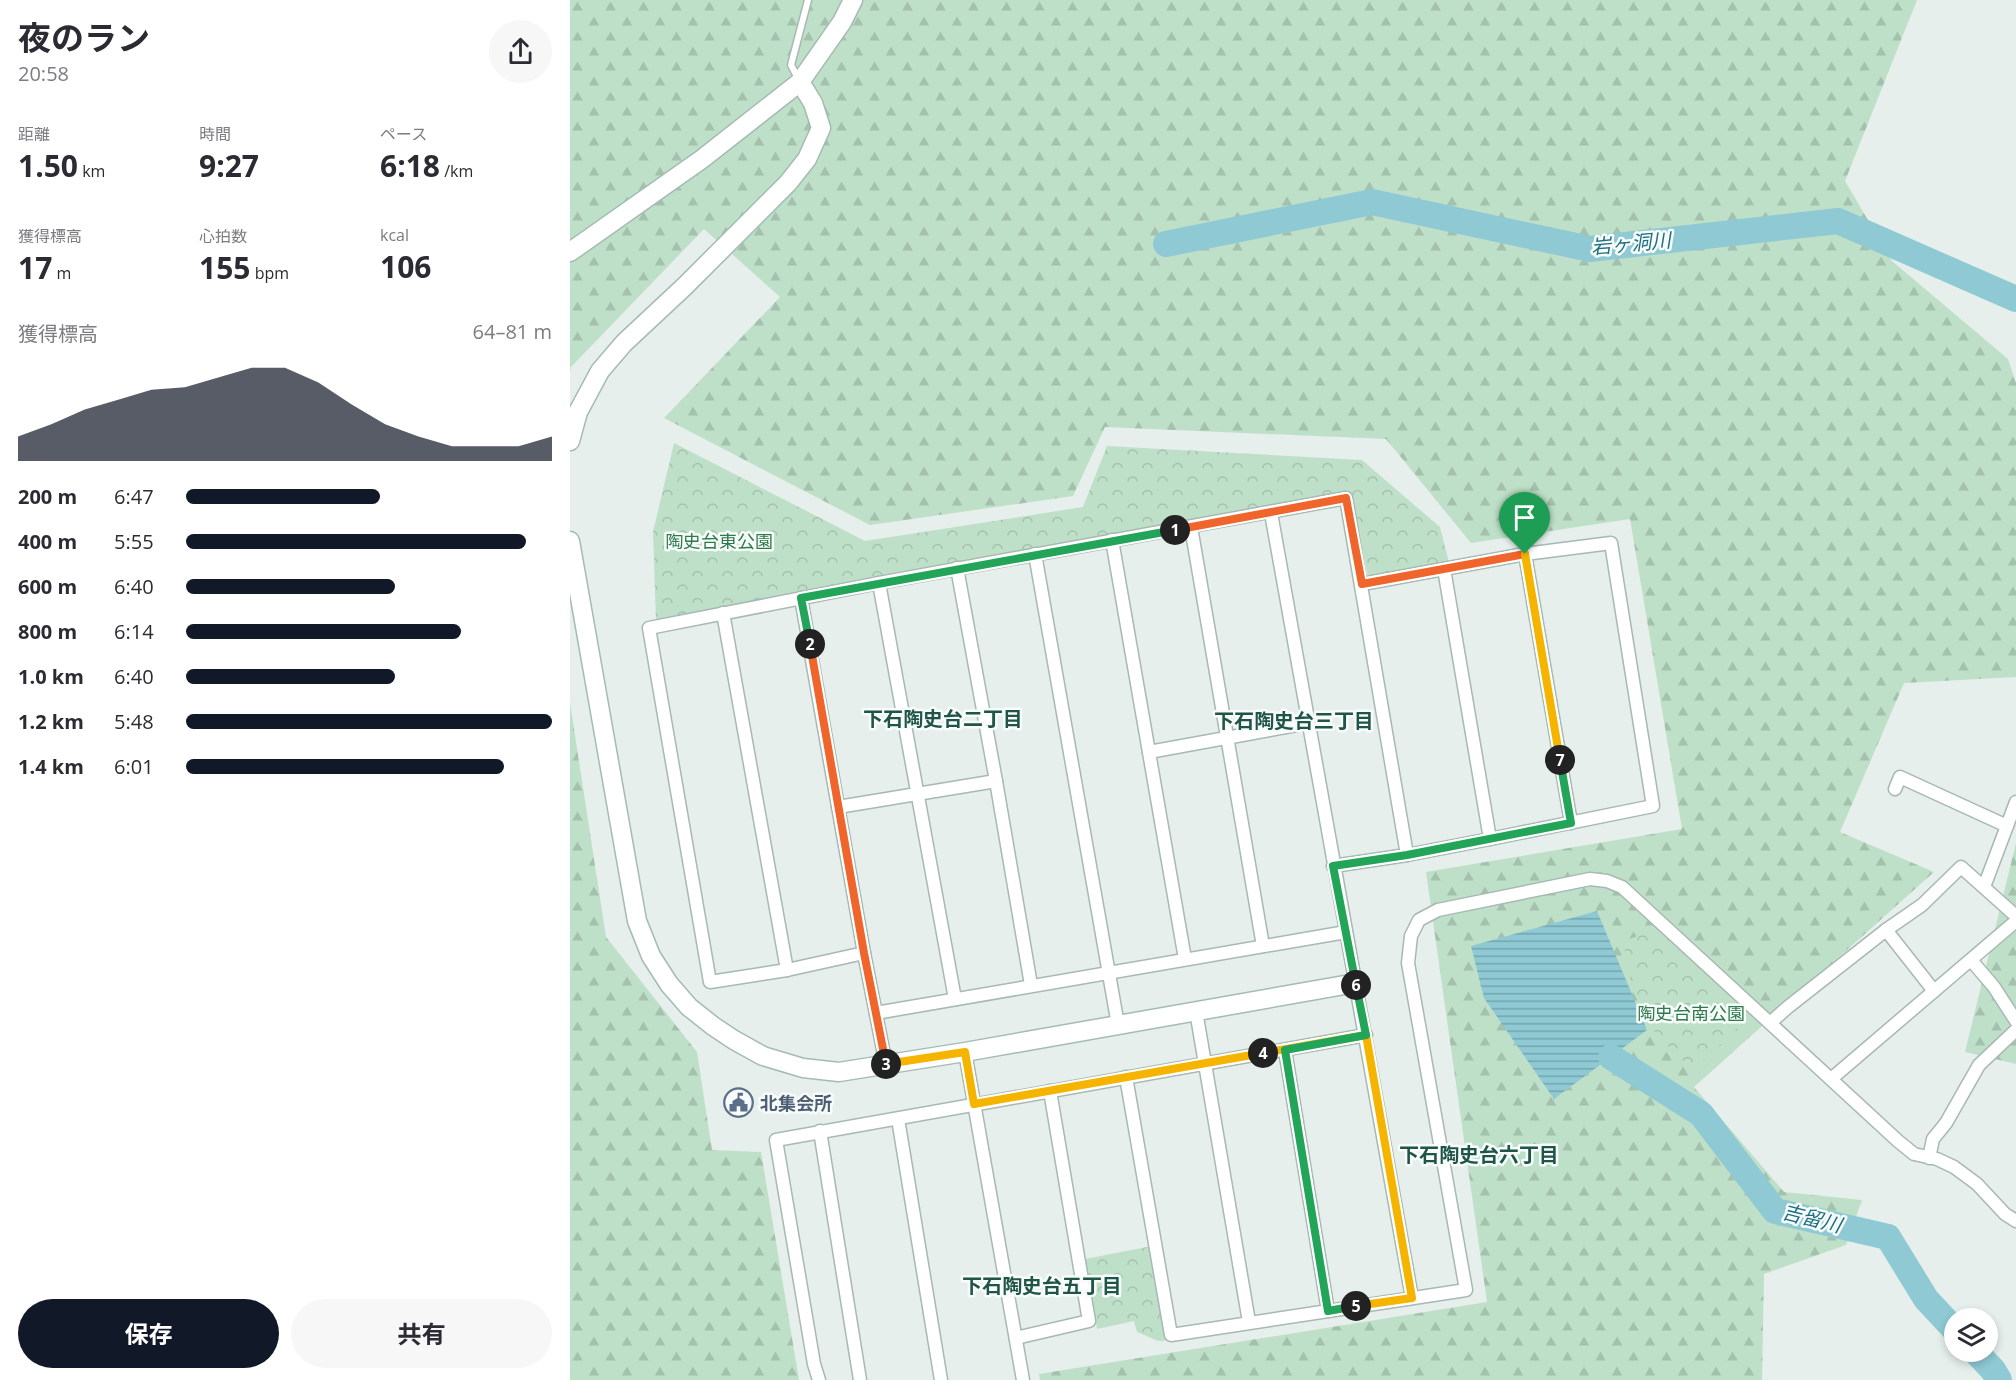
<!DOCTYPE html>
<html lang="ja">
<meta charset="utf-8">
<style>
body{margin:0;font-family:"Open Sans","Noto Sans JP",sans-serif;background:#f7f7f7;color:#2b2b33;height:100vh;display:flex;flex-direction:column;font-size:22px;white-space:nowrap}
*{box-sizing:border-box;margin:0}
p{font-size:20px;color:#7c7c81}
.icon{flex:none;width:33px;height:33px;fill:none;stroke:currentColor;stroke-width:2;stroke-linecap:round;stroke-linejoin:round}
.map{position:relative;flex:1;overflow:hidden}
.side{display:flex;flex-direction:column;background:#fff;width:570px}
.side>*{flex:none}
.controls{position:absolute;left:1374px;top:1308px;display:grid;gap:12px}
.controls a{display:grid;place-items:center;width:54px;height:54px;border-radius:50%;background:#fff;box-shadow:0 3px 9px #0003;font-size:30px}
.pin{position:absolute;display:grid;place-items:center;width:51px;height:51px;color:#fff;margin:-62px -26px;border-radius:50% 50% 50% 0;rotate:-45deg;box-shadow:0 0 6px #0007}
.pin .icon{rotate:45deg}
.km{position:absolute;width:30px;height:30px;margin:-15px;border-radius:50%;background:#222;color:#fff;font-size:16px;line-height:30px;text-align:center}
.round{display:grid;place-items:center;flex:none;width:63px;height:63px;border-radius:32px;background:#f7f7f7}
.headline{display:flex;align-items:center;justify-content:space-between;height:102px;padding:0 18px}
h1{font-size:33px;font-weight:700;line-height:45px}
.metrics{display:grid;grid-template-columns:repeat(3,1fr);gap:9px;height:102px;padding:6px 18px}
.metrics div{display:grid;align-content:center}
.metrics b{font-size:30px;font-weight:700}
.metrics small{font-size:16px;font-weight:400}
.metrics p{font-size:16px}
.chart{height:168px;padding:12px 18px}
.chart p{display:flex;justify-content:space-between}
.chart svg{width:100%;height:108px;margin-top:6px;fill:#111827;opacity:.7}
.cta{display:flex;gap:12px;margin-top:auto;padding:12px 18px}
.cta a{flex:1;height:69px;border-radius:36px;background:#111827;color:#fff;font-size:24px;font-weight:700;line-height:69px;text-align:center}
.cta a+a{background:#f7f7f7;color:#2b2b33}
ul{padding:0 18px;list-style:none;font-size:20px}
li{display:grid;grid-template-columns:96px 72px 1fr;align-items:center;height:45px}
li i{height:15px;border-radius:8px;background:#111827}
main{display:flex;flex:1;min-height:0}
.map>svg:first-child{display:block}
.forest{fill:url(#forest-firs)}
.park{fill:url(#park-crowns)}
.water{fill:url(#water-rules)}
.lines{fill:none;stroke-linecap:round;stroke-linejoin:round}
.river{stroke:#8ec9d4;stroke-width:26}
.lane-casing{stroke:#a8b8b2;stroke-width:9}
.street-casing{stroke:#a8b8b2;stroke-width:15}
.secondary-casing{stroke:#a4bbb3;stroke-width:21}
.lane{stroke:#fff;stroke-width:6}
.street{stroke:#fff;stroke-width:12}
.secondary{stroke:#fff;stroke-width:18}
.split-1-casing{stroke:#fff;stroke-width:12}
.split-2-casing{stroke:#fff;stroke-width:12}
.split-3-casing{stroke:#fff;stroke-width:12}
.split-4-casing{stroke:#fff;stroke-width:12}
.split-5-casing{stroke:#fff;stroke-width:12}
.split-6-casing{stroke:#fff;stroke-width:12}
.split-7-casing{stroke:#fff;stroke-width:12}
.split-8-casing{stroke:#fff;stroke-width:12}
.split-1{stroke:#f0652b;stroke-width:8}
.split-2{stroke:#22a559;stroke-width:8}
.split-3{stroke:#f0652b;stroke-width:8}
.split-4{stroke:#f5b400;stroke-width:8}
.split-5{stroke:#f5b400;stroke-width:8}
.split-6{stroke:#22a559;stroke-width:8}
.split-7{stroke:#22a559;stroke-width:8}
.split-8{stroke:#f5b400;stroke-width:8}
.labels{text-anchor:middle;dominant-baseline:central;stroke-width:5;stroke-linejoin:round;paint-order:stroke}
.park-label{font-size:18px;fill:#2d7a4b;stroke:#f7fbf9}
.service-label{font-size:18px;font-weight:bold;fill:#4e5e75;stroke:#f7fbf9;text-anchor:start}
.water-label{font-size:20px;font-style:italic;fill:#1c6f80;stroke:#f7fbf9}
.neighbourhood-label{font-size:20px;font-weight:bold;fill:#1f5548;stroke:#f7fbf9}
</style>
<main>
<section class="side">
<div class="headline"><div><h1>夜のラン</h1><p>20:58</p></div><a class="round"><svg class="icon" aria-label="share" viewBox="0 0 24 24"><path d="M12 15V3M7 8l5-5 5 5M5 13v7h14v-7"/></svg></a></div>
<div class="metrics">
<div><p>距離</p><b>1.50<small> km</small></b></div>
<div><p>時間</p><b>9:27</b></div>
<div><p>ペース</p><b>6:18<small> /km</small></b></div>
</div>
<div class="metrics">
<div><p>獲得標高</p><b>17<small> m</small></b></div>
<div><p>心拍数</p><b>155<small> bpm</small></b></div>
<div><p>kcal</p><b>106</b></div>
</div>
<div class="chart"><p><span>獲得標高</span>64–81 m</p>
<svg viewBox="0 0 160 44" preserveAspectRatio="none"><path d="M0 44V34L10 29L20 23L30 19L40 15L50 14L60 10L70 6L80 6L90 12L100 21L110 29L120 34L130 38L140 38L150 38L160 34V44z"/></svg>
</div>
<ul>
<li><b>200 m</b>6:47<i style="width:53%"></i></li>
<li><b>400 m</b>5:55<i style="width:93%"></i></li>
<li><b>600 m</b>6:40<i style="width:57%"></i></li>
<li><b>800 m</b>6:14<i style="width:75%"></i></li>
<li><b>1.0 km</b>6:40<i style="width:57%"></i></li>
<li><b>1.2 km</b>5:48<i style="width:100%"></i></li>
<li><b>1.4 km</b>6:01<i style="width:87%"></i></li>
</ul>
<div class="cta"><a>保存</a><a>共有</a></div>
</section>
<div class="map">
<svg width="1446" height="1380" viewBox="0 0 1446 1380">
<defs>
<pattern id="forest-firs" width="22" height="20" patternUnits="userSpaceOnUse" patternTransform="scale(1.5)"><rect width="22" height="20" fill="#bfe0c8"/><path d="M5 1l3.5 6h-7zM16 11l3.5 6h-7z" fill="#a4c1ad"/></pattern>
<pattern id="park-crowns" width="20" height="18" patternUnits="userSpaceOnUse" patternTransform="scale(1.5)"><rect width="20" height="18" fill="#bfe0c8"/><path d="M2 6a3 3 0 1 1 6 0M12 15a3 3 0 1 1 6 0" fill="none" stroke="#a4c1ad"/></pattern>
<pattern id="water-rules" width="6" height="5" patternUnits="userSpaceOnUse" patternTransform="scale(1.5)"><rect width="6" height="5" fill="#8ec9d4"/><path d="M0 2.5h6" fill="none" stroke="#74a5ad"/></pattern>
</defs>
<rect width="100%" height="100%" fill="#e6efeb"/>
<!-- forest -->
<g class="forest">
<polygon points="0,0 1347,0 1275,181 1322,261 1438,359 1446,383 1446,677 1334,683 1270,832 1364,872 1124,1087 1214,1192 1292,1200 1276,1245 1194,1274 1192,1380 470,1380 469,1374 917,1302 856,872 1112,829 1060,519 901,543 816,439 535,427 503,496 300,525 94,418 210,297 134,229 1,367 0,372"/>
<polygon points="0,703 36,937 127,1052 142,1150 191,1152 229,1380 0,1380"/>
<polygon points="1446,843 1446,1064 1395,1052"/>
</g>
<!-- park -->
<g class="park">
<polygon points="104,443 295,541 513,507 537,446 792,460 870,527 879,563 798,577 781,492 86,621 83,532"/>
<polygon points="1090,929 1181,1015 1123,1070 1087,1036 1063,992 1053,941"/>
<polygon points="582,1246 598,1340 588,1341 567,1332 564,1321 527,1329 515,1259"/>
</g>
<!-- water -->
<polygon class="water" points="1027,911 1077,1030 984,1099 914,998 901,946"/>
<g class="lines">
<!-- river -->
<g class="river">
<polyline points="596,244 802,202 1020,249 1268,221 1446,299"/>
<polyline points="1041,1057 1131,1114 1205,1211 1318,1237 1356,1299 1384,1329"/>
<polyline points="1406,1352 1423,1370 1429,1380"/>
</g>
<defs>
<polyline id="lane" points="229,80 221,65 238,0"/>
<g id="street">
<polyline points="701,513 842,1298"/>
<polyline points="621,527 693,946"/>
<polyline points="542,540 615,959"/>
<polyline points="465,554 548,1025"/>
<polyline points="955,554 1001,823"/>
<polyline points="387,568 426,781 461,985"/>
<polyline points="309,583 385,999"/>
<polyline points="792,584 955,554 1041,543 1083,806 920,839"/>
<polyline points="231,598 294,953 316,1065"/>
<polyline points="153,613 217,970"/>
<polyline points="579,752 738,723"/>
<polyline points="1325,789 1330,777 1437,826"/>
<polyline points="268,807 426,781"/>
<polyline points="763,866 837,855 920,839 874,569"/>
<polyline points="1414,887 1446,802"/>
<polyline points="1316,930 1364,991"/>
<polyline points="294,953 217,970 140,982 79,628 309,583 776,498 837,855"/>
<polyline points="1401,960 1424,987 1446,1021"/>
<polyline points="626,1011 679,1322"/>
<polyline points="306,1013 776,932"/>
<polyline points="1200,1023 1218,1007 1316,930 1352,905 1391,867 1446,916"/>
<polyline points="715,1050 758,1311"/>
<polyline points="395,1052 453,1380"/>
<polyline points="556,1077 601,1335 896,1290 838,963 841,936 849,920 868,910 1020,879 1037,881 1052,887 1328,1141 1344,1154 1367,1159 1384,1167 1407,1184 1435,1214 1446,1221"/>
<polyline points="1261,1079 1446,921"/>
<polyline points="328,1119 371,1380"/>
<polyline points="250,1131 290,1380"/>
<polyline points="1359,1158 1363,1139 1376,1123 1409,1065 1446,1030"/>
<polyline points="446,1338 519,1321 480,1091"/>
<polyline points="249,1380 244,1364 206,1140 796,1035"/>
</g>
<g id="secondary">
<polyline points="0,252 132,159 230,82 272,22 283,0"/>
<polyline points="0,441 8,412 30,371 54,343 115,286 218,183 237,159 251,128 243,103 230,82"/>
<polyline points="0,541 67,921 81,956 99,984 119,1007 143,1026 164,1040 193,1056 233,1068 269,1072 395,1052 786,983"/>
</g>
</defs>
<!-- lane casing -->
<use href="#lane" class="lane-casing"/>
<!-- street casing -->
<use href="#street" class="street-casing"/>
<!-- secondary casing -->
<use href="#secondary" class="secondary-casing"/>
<!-- lane -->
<use href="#lane" class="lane"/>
<!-- street -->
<use href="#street" class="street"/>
<!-- secondary -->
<use href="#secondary" class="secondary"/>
</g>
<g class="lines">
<defs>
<polyline id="split-1" points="605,530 776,498 792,584 955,554"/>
<polyline id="split-2" points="240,644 231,598 605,530"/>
<polyline id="split-3" points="240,644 294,953 316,1064"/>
<polyline id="split-4" points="316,1064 395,1052 404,1104 693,1053"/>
<polyline id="split-5" points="693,1053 796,1035 842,1298 786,1306"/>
<polyline id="split-6" points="786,985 796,1035 715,1050 758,1311 786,1306"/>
<polyline id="split-7" points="786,985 763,866 837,855 1001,823 990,760"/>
<polyline id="split-8" points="955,554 990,760"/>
</defs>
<!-- split-1 casing -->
<use href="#split-1" class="split-1-casing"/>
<!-- split-2 casing -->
<use href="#split-2" class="split-2-casing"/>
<!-- split-3 casing -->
<use href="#split-3" class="split-3-casing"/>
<!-- split-4 casing -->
<use href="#split-4" class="split-4-casing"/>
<!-- split-5 casing -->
<use href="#split-5" class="split-5-casing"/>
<!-- split-6 casing -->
<use href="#split-6" class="split-6-casing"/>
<!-- split-7 casing -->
<use href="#split-7" class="split-7-casing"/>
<!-- split-8 casing -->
<use href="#split-8" class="split-8-casing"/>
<!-- split-1 -->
<use href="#split-1" class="split-1"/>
<!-- split-2 -->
<use href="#split-2" class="split-2"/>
<!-- split-3 -->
<use href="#split-3" class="split-3"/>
<!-- split-4 -->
<use href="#split-4" class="split-4"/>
<!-- split-5 -->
<use href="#split-5" class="split-5"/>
<!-- split-6 -->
<use href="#split-6" class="split-6"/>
<!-- split-7 -->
<use href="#split-7" class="split-7"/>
<!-- split-8 -->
<use href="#split-8" class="split-8"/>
</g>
<!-- icons -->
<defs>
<symbol id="civic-ring" viewBox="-11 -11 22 22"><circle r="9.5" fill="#f7fbf9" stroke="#5c6f8a" stroke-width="1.5"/><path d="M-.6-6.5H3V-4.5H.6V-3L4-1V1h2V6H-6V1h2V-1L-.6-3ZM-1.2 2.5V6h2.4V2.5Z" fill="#5c6f8a"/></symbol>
</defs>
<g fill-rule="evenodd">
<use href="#civic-ring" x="152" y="1086" width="33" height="33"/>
</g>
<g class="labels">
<!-- park labels -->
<g class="park-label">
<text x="149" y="541">陶史台東公園</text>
<text x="1121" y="1013">陶史台南公園</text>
</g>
<!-- service labels -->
<g class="service-label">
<text x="190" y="1103">北集会所</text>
</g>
<!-- water labels -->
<g class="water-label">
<text transform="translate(1061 243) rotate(-5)">岩ヶ洞川</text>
<text transform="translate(1242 1218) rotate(14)">吉留川</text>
</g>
<!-- neighbourhood labels -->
<g class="neighbourhood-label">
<text x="373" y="718">下石陶史台二丁目</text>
<text x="724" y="720">下石陶史台三丁目</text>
<text x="909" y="1154">下石陶史台六丁目</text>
<text x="472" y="1285">下石陶史台五丁目</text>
</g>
</g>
</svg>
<div class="controls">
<a><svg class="icon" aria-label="layers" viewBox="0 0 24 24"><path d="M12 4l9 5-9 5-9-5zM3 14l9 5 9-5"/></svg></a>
</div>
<div class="pin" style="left:955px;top:554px;background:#1e9e55"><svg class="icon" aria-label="arrive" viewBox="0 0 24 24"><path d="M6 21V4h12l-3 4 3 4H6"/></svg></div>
<b class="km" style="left:605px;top:530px">1</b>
<b class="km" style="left:240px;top:644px">2</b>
<b class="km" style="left:316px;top:1064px">3</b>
<b class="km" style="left:693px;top:1053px">4</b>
<b class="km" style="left:786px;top:1306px">5</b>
<b class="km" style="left:786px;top:985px">6</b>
<b class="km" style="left:990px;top:760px">7</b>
</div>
</main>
